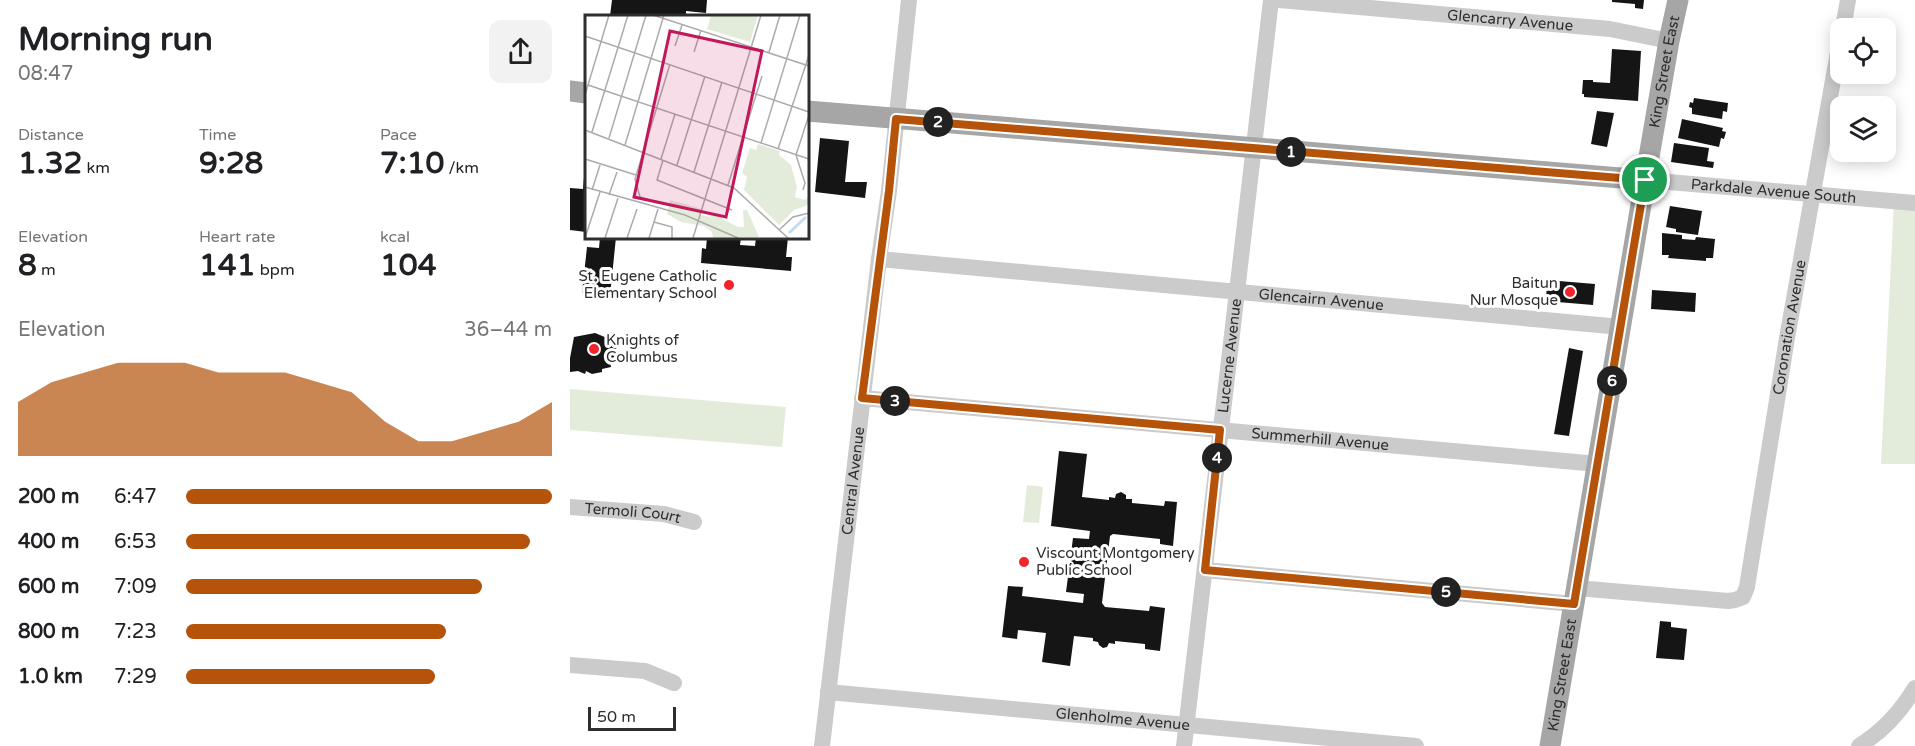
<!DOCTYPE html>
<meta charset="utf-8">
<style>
body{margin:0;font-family:"Varela Round",sans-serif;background:#f2f2f2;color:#202124;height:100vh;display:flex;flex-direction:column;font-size:22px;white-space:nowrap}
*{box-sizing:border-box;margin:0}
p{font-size:20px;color:#757577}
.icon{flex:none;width:33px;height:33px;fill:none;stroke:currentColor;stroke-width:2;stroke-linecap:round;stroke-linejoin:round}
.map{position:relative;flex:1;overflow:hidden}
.drawer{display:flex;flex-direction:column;background:#fff;width:570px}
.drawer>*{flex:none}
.controls{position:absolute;left:1260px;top:18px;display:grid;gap:12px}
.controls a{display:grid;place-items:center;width:66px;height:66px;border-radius:12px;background:#fff;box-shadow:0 3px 15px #0003;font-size:30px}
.scale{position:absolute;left:18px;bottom:15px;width:88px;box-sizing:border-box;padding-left:6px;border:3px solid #2e2e2e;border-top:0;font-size:16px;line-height:21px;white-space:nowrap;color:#2e2e2e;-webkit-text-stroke:4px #fff;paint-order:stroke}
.pin{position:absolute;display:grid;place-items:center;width:51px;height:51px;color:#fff;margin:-26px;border:3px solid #fff;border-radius:50%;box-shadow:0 2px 6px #0007}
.km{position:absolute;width:30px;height:30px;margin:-15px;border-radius:50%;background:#222;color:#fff;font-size:16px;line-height:30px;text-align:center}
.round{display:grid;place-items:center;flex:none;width:63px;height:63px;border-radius:12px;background:#f2f2f2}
.headline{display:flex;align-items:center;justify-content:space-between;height:102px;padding:0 18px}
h1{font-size:33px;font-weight:700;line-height:45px}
.metrics{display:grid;grid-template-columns:repeat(3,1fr);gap:9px;height:102px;padding:6px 18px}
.metrics div{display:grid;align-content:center}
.metrics b{font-size:30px;font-weight:700}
.metrics small{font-size:16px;font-weight:400}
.metrics p{font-size:16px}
.chart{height:168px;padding:12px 18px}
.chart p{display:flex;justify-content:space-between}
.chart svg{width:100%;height:108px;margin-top:6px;fill:#b45309;opacity:.7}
ul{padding:0 18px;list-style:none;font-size:20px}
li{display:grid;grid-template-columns:96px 72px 1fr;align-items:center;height:45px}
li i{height:15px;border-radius:8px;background:#b45309}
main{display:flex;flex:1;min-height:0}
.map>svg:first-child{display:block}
.green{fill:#e3ecda}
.building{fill:#151515}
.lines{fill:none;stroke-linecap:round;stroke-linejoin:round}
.minor{stroke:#cbcbcb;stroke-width:16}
.major{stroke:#a6a6a6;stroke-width:21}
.route-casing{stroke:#fff;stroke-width:12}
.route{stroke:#b45309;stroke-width:8}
.poi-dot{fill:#f1232b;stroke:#fff;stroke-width:2}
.labels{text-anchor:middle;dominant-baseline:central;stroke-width:6;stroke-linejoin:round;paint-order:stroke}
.street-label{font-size:15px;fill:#2e2e2e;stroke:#fff}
.poi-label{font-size:15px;fill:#2e2e2e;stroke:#fff;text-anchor:end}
.inset-river{fill:none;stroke:#c5dcee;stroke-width:3}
.inset-road{fill:none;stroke:#ababab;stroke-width:1.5}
.view{fill:#c2185b;fill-opacity:0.15;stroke:#c2185b;stroke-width:3}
.inset-edge{fill:none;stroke:#2e2e2e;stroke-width:3}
</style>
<main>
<section class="drawer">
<div class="headline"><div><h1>Morning run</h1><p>08:47</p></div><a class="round"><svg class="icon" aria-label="share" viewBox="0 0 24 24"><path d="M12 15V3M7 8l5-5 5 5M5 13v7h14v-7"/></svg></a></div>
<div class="metrics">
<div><p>Distance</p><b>1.32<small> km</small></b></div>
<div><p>Time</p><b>9:28</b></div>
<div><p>Pace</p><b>7:10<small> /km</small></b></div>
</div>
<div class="metrics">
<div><p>Elevation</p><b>8<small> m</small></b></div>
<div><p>Heart rate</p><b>141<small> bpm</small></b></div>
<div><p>kcal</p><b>104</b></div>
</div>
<div class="chart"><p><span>Elevation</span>36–44 m</p>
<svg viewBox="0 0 160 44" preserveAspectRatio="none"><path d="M0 44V22L10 14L20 10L30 6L40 6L50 6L60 10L70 10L80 10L90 14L100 18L110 30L120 38L130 38L140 34L150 30L160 22V44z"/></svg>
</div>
<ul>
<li><b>200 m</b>6:47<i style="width:100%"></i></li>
<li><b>400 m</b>6:53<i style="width:94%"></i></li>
<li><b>600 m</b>7:09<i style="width:81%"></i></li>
<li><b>800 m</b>7:23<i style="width:71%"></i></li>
<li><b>1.0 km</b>7:29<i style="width:68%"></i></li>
</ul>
</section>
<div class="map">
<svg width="1345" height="746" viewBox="0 0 1345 746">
<rect width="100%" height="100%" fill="#fff"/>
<!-- green -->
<g class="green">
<polygon points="1324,201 1345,203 1345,464 1311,464"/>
<polygon points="0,389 216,407 212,447 0,430"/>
<polygon points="457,485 473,487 469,523 453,522"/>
</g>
<!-- building -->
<g class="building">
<polygon points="42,0 137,0 136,13 116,11 116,16 40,16"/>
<polygon points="1042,0 1074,0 1073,9 1065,8 1065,4 1042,2"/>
<polygon points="1042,49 1071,51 1068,101 1014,97 1014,94 1012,94 1013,80 1023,80 1023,82 1040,83"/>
<polygon points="1124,98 1158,103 1157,112 1153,111 1152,119 1122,114 1122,108 1119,107 1120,102 1123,103"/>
<polygon points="1027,111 1044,113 1037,147 1021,144"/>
<polygon points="1112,119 1153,128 1152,131 1156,132 1154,139 1151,138 1149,147 1108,138"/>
<polygon points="250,138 279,141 275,182 297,182 295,198 245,192"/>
<polygon points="1104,143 1139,148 1137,161 1144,162 1143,168 1101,162"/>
<polygon points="15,165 16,165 16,232 0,230 0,188 13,189"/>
<polygon points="1100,206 1132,211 1128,235 1106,232 1106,229 1096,227"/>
<polygon points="1092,233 1112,235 1112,239 1125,240 1126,237 1145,239 1143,258 1136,258 1136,261 1098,258 1099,255 1092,255"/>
<polygon points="30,237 46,237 40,296 12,293 17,247 29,248"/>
<polygon points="137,237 171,237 170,245 185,246 186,237 218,237 216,257 222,257 221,271 131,263 132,248 136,249"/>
<polygon points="977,280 1025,284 1023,305 976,301"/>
<polygon points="1082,290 1126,293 1125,312 1081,309"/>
<polygon points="25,333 47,342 45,358 40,360 41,367 32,369 32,372 22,374 16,371 15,374 8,371 0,372 0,358 4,337"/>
<polygon points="999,348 1013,351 999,436 984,434"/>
<polygon points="489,451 517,454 512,497 539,500 539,497 545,498 546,494 551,492 556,495 556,499 562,499 562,503 594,506 595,501 607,502 603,546 590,544 590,539 543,534 540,536 532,603 535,607 579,611 580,606 595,608 590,651 575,649 575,644 545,641 545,644 539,643 537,647 533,648 529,645 528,642 523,641 523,638 504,636 500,666 472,662 476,633 448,630 447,639 432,637 438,586 453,587 452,596 513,603 514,594 496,592 503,538 519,539 520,531 481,526"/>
<polygon points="1090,621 1101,622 1101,627 1117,629 1114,660 1086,658"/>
</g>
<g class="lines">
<!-- minor -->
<g class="minor">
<path id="s1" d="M709,0L1040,29L1099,41"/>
<polyline points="1273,28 1278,0"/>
<path id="s2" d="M1075,180L1345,203"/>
<path id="s3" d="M309,259L1051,327"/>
<path id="s4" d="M292,398L1028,464"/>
<path id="s5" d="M0,507L94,514L124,522"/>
<polyline points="635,570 1004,604"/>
<path id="s6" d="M1007,588L1158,601L1165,600L1173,597L1177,587L1217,338L1270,41"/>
<polyline points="0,665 75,671 104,683"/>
<path id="s7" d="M258,692L846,746"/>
<path id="s8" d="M252,746L309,259L319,191L339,0"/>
<path id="s9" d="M614,746L701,0"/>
<path d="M1289,746C1312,732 1331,711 1345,688"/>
</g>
<!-- major -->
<g class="major">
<polyline points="0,91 16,93"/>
<polyline points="237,111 1075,180"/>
<path id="s10" d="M980,746L1079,157L1099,41L1108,0"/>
</g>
</g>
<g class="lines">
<defs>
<polygon id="route" points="326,119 1075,180 1004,604 635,570 650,430 292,398 319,191"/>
</defs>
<!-- route casing -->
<use href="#route" class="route-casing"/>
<!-- route -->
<use href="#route" class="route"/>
</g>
<!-- markers -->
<g class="poi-dot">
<circle cx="159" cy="285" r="6"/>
<circle cx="1000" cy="292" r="6"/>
<circle cx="24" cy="349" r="6"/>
<circle cx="454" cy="562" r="6"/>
</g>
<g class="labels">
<!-- street labels -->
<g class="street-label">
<text stroke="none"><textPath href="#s1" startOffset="232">Glencarry Avenue</textPath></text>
<text stroke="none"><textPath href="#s10" startOffset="684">King Street East</textPath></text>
<text stroke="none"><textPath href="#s2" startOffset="129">Parkdale Avenue South</textPath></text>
<text stroke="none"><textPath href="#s3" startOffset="444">Glencairn Avenue</textPath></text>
<text stroke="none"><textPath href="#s6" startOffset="441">Coronation Avenue</textPath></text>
<text stroke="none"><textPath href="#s9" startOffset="393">Lucerne Avenue</textPath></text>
<text stroke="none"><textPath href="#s4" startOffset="460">Summerhill Avenue</textPath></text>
<text stroke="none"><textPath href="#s8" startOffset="267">Central Avenue</textPath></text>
<text stroke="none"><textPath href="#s5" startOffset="63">Termoli Court</textPath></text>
<text stroke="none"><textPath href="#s10" startOffset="72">King Street East</textPath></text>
<text stroke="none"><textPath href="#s7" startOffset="296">Glenholme Avenue</textPath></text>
</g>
<!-- poi labels -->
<g class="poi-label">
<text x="147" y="276">St. Eugene Catholic<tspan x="147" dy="17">Elementary School</tspan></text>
<text x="988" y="283">Baitun<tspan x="988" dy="17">Nur Mosque</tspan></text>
<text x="36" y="340" text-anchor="start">Knights of<tspan x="36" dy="17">Columbus</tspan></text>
<text x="466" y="553" text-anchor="start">Viscount Montgomery<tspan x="466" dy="17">Public School</tspan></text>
</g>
</g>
<!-- overview -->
<g transform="translate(15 15)">
<rect width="224" height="224" fill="#fff"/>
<path d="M126,0H173L165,27L122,14ZM173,129L195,136L194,140L206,150L212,172L210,182L220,185L223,182V190L209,195L194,210L159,175L162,162L157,158L165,133L171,135ZM85,185L117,194L116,200L125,202L127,198L153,212H159L158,195H162L174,222L128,223L127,217L119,211L96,207L82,199Z" fill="#e3ecda"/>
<path class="inset-river" d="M204,218L221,202"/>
<path class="inset-road" d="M68,0L224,51M0,21L224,97M90,31L97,10M109,37L116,15M184,37L195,0M3,70L224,144M0,80L24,0M0,115L149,173L203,223M7,117L43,0M24,123L61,0M176,128L215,0M40,130L79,0M193,134L224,40M0,144L51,160M76,144L90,99M78,145L72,165L147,195M92,150L120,61M109,157L137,67M126,164L176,0M143,170L177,61M0,172L100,200L153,223M7,175L15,150M218,175L220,168L211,140L224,100M24,180L32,157M74,188L55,182L50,164L85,49M69,207L87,212V223M194,215L208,202L224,198M0,223L15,177M20,223L33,183M42,223L52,194M64,223L73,194M108,223L126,164"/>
<path class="view" d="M85,16L177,36L141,202L49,182Z"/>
<rect width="224" height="224" class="inset-edge"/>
</g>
</svg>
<div class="controls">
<a><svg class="icon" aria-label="locate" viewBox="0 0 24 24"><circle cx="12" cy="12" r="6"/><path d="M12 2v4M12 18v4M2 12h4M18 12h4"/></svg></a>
<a><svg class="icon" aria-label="layers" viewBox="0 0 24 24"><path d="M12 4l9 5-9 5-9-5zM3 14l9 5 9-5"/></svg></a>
</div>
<div class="scale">50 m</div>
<div class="pin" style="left:1075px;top:180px;background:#1e9e55"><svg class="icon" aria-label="arrive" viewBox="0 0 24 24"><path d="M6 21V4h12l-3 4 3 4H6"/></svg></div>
<b class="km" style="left:721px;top:152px">1</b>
<b class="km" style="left:368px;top:122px">2</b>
<b class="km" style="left:325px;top:401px">3</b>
<b class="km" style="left:647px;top:458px">4</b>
<b class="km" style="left:876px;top:592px">5</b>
<b class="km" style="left:1042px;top:381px">6</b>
</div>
</main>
